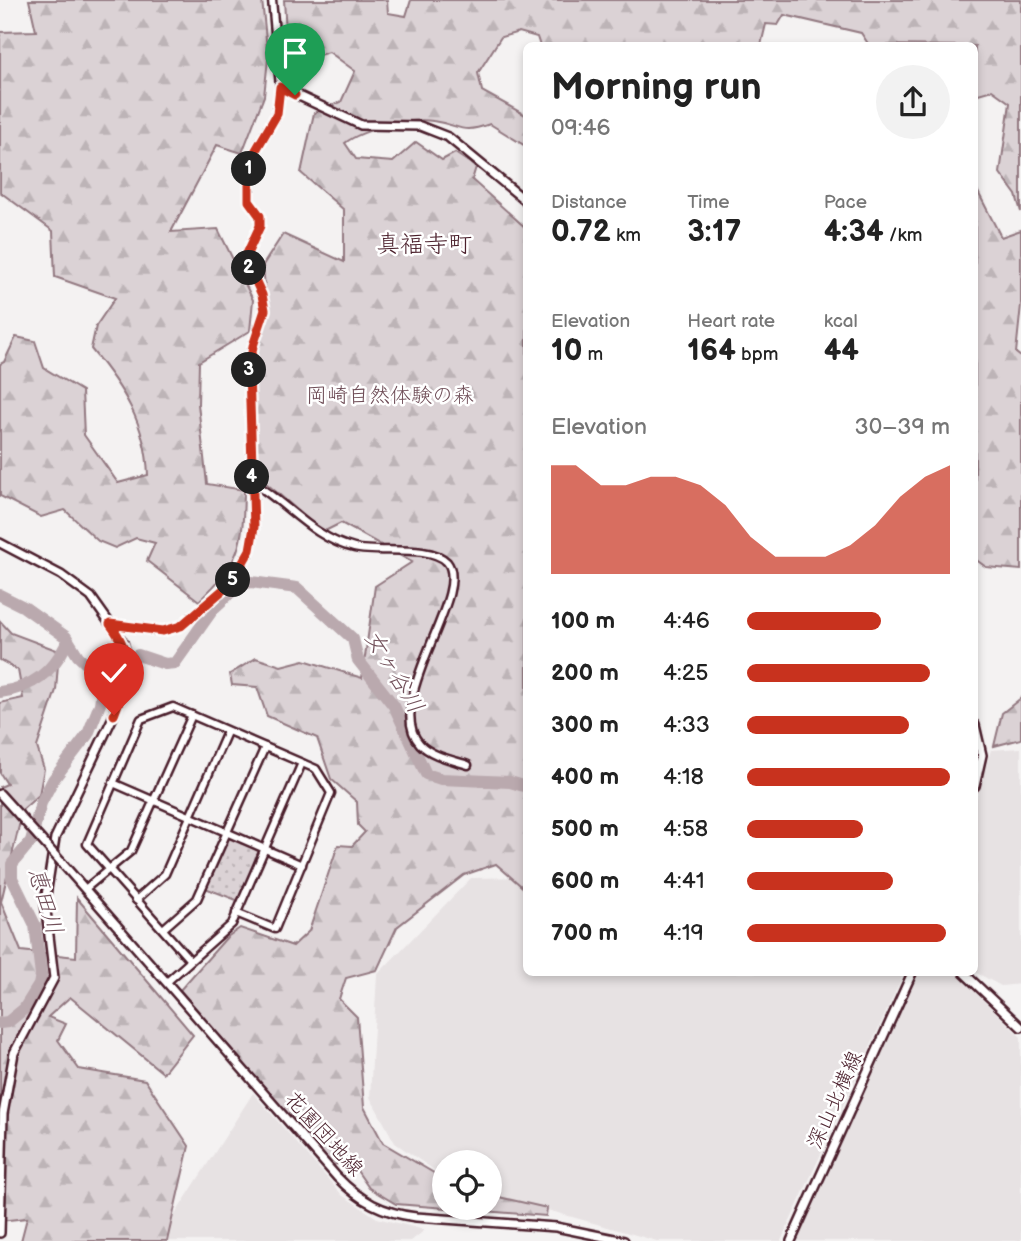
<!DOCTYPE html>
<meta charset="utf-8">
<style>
body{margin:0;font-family:"Balsamiq Sans","Klee One",sans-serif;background:#f2f2f2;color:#222;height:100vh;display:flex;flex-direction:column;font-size:26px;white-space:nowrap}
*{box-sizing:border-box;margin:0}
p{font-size:23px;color:#767676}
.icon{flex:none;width:38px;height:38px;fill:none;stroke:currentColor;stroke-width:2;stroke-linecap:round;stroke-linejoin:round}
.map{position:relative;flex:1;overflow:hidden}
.panel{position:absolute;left:523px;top:42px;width:455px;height:934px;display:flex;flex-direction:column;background:#fff;border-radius:10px;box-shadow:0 4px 10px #0003}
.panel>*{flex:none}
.controls{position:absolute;left:432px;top:1150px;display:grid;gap:14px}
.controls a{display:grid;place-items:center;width:70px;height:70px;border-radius:50%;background:#fff;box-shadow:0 4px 10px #0003;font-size:35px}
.pin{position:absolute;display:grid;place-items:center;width:60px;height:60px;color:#fff;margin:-72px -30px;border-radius:50% 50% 50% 0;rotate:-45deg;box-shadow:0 0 7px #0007}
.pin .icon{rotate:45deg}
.km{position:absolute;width:35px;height:35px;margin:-18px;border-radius:50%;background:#222;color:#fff;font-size:19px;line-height:35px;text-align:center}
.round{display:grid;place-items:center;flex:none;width:74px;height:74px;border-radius:37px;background:#f2f2f2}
.summary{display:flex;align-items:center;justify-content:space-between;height:119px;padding:0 28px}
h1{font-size:38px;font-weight:700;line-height:52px}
.metrics{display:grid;grid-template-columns:repeat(3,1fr);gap:10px;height:119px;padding:7px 28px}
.metrics div{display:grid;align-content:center}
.metrics b{font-size:30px;font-weight:700}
.metrics small{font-size:19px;font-weight:400}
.metrics p{font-size:19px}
.chart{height:196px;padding:14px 28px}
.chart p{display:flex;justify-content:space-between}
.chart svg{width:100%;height:126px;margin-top:7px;fill:#c8321e;opacity:.7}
ul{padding:0 28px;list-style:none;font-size:23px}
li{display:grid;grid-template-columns:112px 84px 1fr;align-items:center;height:52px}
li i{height:18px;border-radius:9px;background:#c8321e}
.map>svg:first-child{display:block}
.built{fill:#e7e2e3}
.grass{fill:url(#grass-dots);stroke:#927880;stroke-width:2}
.forest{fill:url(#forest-firs);stroke:#927880;stroke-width:2}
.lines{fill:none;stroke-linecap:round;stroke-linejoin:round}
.river{stroke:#baa9ae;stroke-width:12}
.minor-casing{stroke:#4a1f2b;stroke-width:11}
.tertiary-casing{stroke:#4a1f2b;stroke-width:12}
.minor{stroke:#fff;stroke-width:6}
.tertiary{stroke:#fff;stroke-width:7}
.tertiary-bridge-casing{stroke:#4a1f2b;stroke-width:12;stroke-linecap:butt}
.tertiary-bridge{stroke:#fff;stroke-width:7}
.route-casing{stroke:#fff;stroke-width:14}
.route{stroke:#c8321e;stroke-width:9}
.labels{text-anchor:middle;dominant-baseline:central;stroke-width:5;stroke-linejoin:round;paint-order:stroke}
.park-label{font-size:21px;fill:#6e4c56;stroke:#fff}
.street-label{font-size:21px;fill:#4a1f2b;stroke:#fff}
.water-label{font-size:23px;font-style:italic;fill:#714f59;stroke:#fff}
.quarter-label{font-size:24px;fill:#4a1f2b;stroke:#fff}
</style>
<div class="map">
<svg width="1021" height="1241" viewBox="0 0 1021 1241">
<defs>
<pattern id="grass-dots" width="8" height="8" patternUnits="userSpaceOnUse" patternTransform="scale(1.75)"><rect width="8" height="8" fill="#dbd2d5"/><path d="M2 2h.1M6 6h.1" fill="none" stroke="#bdb4b7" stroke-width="1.8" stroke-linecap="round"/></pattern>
<pattern id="forest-firs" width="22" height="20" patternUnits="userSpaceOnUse" patternTransform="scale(1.75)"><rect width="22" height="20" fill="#dbd2d5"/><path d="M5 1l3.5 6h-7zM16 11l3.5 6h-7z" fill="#bdb4b7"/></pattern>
</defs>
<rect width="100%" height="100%" fill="#f4f2f2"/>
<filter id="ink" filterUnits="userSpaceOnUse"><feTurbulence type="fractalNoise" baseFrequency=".0143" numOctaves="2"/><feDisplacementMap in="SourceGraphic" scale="14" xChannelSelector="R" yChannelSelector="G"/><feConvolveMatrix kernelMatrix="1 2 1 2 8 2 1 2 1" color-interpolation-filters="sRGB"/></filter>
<g filter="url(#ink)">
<!-- built -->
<g class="built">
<polygon points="1021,748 1021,984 1001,986 975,972 975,802 991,750"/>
<polygon points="527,877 527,973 904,973 781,1241 657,1241 551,1211 490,1199 490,1162 444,1162 444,1177 395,1143 370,1097 377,975 471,878"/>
<polygon points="917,973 956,974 1021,1037 1021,1241 795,1241"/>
<polygon points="253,1093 342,1195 377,1218 425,1230 411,1241 158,1241"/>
</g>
<!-- grass -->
<polygon class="grass" points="227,836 261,851 239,901 205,888"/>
<!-- forest -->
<g class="forest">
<path d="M29,0H262L268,59L264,96L242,153L217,145L171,232L218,229L253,300L250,331L199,362L198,404L207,484L244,490C243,546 241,561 199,601L147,561L155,543L136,538L115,548L98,541L65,510L41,517L0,496V364L4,362L16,337L35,341L44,368L82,391L84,435L118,483L148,475C146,423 123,388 91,349L96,326L115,298L55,277L53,231L0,192V32L36,31Z"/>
<path d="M284,0H387L388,13L406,16L411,0H1021V212L1016,195L1000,173L1010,103L992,90L975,95V46L869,45L861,33L784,15L778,25L766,24L761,45L540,46L537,37L519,32L501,37L478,73L482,91L527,116V147L490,124C459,135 462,125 433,121C411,117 362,130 345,143L356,159L393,162L416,142L442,160L455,153L476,167L472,180L527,229V891L496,864L464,875L397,927L377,970L346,978L339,999L357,1017L364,1107L383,1143L444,1179V1208H490V1195L547,1208L546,1216L396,1204L369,1188L351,1162L332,1165L180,990L227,937L240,928L293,946L309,931L338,845L352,846L365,832L358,825L357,802L331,779L317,738L267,716L257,687L232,685L230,674L256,658L281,666L304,660L362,678L375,586L412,562L341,523L323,532L267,484L255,466V358L267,311L263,265L283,234L344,262V210L301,173L314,113L341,102L355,71L329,52L288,64Z"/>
<polygon points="975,186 1001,237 1021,230 1021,305 1016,353 1021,357 1021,570 986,567 975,559"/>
<polygon points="0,621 11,633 59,651 56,690 37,747 44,769 39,795 23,809 1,902 21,951 76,957 77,898 193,1035 163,1073 70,997 48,1017 66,1024 58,1040 79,1069 145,1080 189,1146 167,1241 21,1241 27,1218 0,1221 0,787 7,784 0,773 0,703 23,698 18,670 0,660"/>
<polygon points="1021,698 1021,739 994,746 1002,713"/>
</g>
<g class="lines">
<!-- river -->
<g class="river">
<polyline points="0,595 24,607 66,637 78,656 95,672 102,689 100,704 88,734 53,780 41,803 31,841 12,864 12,878 35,925 41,975 39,985 24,1009 8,1022 0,1023"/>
<polyline points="89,664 120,663 138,655 165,664 175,663 214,608 240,584 251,582 297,588 353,639 358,660 394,706 426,774 441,779 510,782 527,787"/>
<path d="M0,692C33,688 53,671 67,643"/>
</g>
<defs>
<g id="minor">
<path d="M252,482C287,503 313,538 354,548C378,554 431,544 447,562C473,593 381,702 420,744C431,756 453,760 468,765"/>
<polyline points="110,624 163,631 181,626 231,583 250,550 254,527 249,372 253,346 265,310 262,295 245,258 260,226 260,216 249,201 249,161 277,114 280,87 272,0"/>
<polyline points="113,783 302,865"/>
<polyline points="85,889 131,851 192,715"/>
<polyline points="136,900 165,874 227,732"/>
<polyline points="163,929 197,899 265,747"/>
<polyline points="189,959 87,844 141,719 173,707 316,769 331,793 275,929 236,913"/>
<polyline points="168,981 232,924 302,763"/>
</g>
<g id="tertiary">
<polyline points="280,87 361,125 420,126 448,137 527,202"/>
<polyline points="0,543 61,575 91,597 123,642 128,661 114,715 55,838 45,902 54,978 14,1053 3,1114 0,1233"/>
<polyline points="975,725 982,755 975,786"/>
<polyline points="0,794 19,815"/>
<path d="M62,863L337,1177C360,1201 383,1213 416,1217L556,1227L624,1241"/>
<polyline points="964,973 1021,1027"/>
<polyline points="791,1241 912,973"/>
</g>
</defs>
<!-- minor casing -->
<use href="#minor" class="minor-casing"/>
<!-- tertiary casing -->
<use href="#tertiary" class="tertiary-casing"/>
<!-- minor -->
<use href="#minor" class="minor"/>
<!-- tertiary -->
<use href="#tertiary" class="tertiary"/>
<defs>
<polyline id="tertiary-bridge" points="19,815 62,863"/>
</defs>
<!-- tertiary-bridge casing -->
<use href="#tertiary-bridge" class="tertiary-bridge-casing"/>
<!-- tertiary-bridge -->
<use href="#tertiary-bridge" class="tertiary-bridge"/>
</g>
</g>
<g class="lines" filter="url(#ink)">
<defs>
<path id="route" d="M114,715C128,678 136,658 110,624L163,631L181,626L231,583L250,550L254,527L249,372L253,346L265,310L262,295L245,258L260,226V216L249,201V162L277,114L280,87L295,95"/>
</defs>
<!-- route casing -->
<use href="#route" class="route-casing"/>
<!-- route -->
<use href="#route" class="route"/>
</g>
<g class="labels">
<!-- park labels -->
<g class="park-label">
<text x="390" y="395">岡崎自然体験の森</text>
</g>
<!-- street labels -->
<g class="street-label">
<text transform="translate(835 1100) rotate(-66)">深山北横線</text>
<text transform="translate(324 1134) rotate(48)">花園団地線</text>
</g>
<!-- water labels -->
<g class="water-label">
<text transform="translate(394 672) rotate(59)">女ヶ谷川</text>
<text transform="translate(45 901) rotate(73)">恵田川</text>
</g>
<!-- quarter labels -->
<g class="quarter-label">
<text x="424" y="244">真福寺町</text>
</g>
</g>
</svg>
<div class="controls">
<a><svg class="icon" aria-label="locate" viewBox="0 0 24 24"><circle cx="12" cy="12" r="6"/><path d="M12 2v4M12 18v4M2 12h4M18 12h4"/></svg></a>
</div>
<div class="pin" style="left:295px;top:95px;background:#1e9e55"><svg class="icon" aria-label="arrive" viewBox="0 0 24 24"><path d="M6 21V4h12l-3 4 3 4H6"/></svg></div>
<div class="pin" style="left:114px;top:715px;background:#d93025"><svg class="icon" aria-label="check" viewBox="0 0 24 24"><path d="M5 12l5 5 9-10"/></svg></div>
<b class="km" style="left:249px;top:169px">1</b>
<b class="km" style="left:249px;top:268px">2</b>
<b class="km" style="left:249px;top:370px">3</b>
<b class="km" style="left:252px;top:477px">4</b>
<b class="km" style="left:233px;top:580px">5</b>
<section class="panel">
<div class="summary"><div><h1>Morning run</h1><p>09:46</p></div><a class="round"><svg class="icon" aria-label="share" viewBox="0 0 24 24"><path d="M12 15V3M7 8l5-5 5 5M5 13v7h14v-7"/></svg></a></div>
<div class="metrics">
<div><p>Distance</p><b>0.72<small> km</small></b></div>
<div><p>Time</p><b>3:17</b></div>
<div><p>Pace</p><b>4:34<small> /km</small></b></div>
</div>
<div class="metrics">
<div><p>Elevation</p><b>10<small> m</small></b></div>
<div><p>Heart rate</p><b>164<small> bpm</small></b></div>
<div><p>kcal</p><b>44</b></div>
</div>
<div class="chart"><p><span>Elevation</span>30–39 m</p>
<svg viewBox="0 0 160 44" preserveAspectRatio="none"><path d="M0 44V6L10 6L20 13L30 13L40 10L50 10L60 13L70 20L80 31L90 38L100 38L110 38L120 34L130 27L140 17L150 10L160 6V44z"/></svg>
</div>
<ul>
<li><b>100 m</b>4:46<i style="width:66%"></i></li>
<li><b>200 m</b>4:25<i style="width:90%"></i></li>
<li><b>300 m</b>4:33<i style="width:80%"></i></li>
<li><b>400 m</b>4:18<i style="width:100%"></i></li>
<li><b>500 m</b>4:58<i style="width:57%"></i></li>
<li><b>600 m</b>4:41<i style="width:72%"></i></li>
<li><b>700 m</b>4:19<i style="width:98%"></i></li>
</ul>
</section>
</div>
